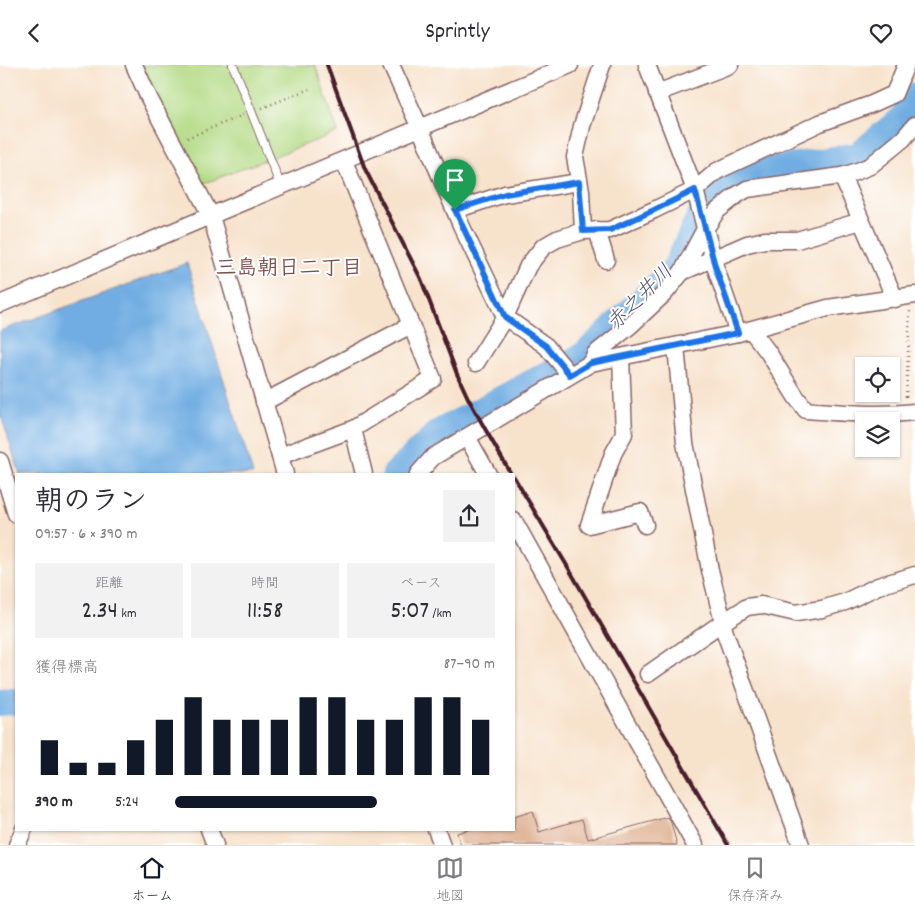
<!DOCTYPE html>
<html lang="ja">
<meta charset="utf-8">
<style>
body{margin:0;font-family:Dekko,"Klee One",sans-serif;background:#f2f2f3;color:#2b2b33;height:100vh;display:flex;flex-direction:column;font-size:19px;white-space:nowrap}
*{box-sizing:border-box;margin:0}
p{font-size:16px;color:#7c7c81}
.icon{flex:none;width:28px;height:28px;fill:none;stroke:currentColor;stroke-width:2;stroke-linecap:round;stroke-linejoin:round}
.map{position:relative;flex:1;overflow:hidden}
.details{position:absolute;left:15px;top:408px;width:500px;height:358px;display:flex;flex-direction:column;background:#fff;border-radius:0px;box-shadow:0 1px 4px #0004}
.details>*{flex:none}
.controls{position:absolute;left:855px;top:292px;display:grid;gap:10px}
.controls a{display:grid;place-items:center;width:45px;height:45px;border-radius:0px;background:#fff;box-shadow:0 1px 4px #0004;font-size:25px}
.pin{position:absolute;display:grid;place-items:center;width:42px;height:42px;color:#fff;margin:-51px -21px;border-radius:50% 50% 50% 0;rotate:-45deg;box-shadow:0 0 5px #0007}
.pin .icon{rotate:45deg}
.round{display:grid;place-items:center;flex:none;width:52px;height:52px;border-radius:0px;background:#f2f2f3}
.summary{display:flex;align-items:center;justify-content:space-between;height:85px;padding:0 20px}
h1{font-size:28px;font-weight:600;line-height:38px}
.stats{display:grid;grid-template-columns:repeat(3,1fr);gap:8px;height:85px;padding:5px 20px}
.stats div{display:grid;align-content:center;border-radius:0px;background:#f2f2f3;text-align:center}
.stats b{font-size:25px;font-weight:600}
.stats small{font-size:14px;font-weight:400}
.stats p{font-size:14px}
.chart{height:140px;padding:10px 20px}
.chart p{display:flex;justify-content:space-between}
.chart svg{width:100%;height:90px;margin-top:5px;stroke:#111827;stroke-width:6}
ul{padding:0 20px;list-style:none;font-size:16px}
li{display:grid;grid-template-columns:80px 60px 1fr;align-items:center;height:38px}
li i{height:12px;border-radius:6px;background:#111827}
header{display:flex;justify-content:space-between;align-items:center;height:65px;padding:0 20px;background:#fff;font-size:22px;font-weight:600}
.tab-bar{display:flex;justify-content:space-around;align-items:center;height:70px;border-top:1px solid #e1e1e2;background:#fff;font-size:14px;color:#7c7c81}
.tab-bar a{display:grid;justify-items:center;gap:2px}
.tab-bar .on{color:#111827}
.map>svg:first-child{display:block}
.green{fill:#b3da84;stroke:#7e7c58}
.water{fill:#71ade2;stroke:#5e6686}
.lines{fill:none;stroke-linecap:round;stroke-linejoin:round}
.river{stroke:#71ade2;stroke-width:26}
.building{fill:#ddaa89}
.service-casing{stroke:#876363;stroke-width:10}
.minor-casing{stroke:#876363;stroke-width:19}
.path{stroke:#876363;stroke-width:2.5;stroke-dasharray:1 4;stroke-linecap:butt}
.service{stroke:#fff;stroke-width:8}
.minor{stroke:#fff;stroke-width:16}
.rail{stroke:#4a1f2b;stroke-width:4}
.route-casing{stroke:#fff;stroke-width:10}
.route{stroke:#1a73e8;stroke-width:6}
.labels{text-anchor:middle;dominant-baseline:central;stroke-width:4;stroke-linejoin:round;paint-order:stroke}
.neighbourhood-label{font-size:21px;font-weight:bold;fill:#7d504c;stroke:#fff}
.water-label{font-size:21px;font-style:italic;fill:#5a5874;stroke:#fff}
</style>
<header><svg class="icon" aria-label="back" viewBox="0 0 24 24"><path d="M15 5l-7 7 7 7"/></svg>Sprintly<svg class="icon" aria-label="heart" viewBox="0 0 24 24"><path d="M12 20l-8-8c-3-5 5-10 8-4 3-6 11-1 8 4z"/></svg></header>
<div class="map">
<svg width="915" height="780" viewBox="0 0 915 780">
<rect width="100%" height="100%" fill="#fff"/>
<filter id="ink" filterUnits="userSpaceOnUse"><feTurbulence type="fractalNoise" baseFrequency=".02" numOctaves="2"/><feDisplacementMap in="SourceGraphic" scale="10" xChannelSelector="R" yChannelSelector="G"/><feConvolveMatrix kernelMatrix="1 2 1 2 8 2 1 2 1" color-interpolation-filters="sRGB"/></filter>
<filter id="wash" filterUnits="userSpaceOnUse"><feTurbulence type="fractalNoise" baseFrequency=".0096" numOctaves="4" result="noise"/><feDisplacementMap in="SourceGraphic" scale="20" xChannelSelector="R" yChannelSelector="G"/><feGaussianBlur stdDeviation="1.12" result="paint"/><feColorMatrix in="noise" values="0 0 0 0 0 0 0 0 0 0 0 0 0 0 0 0 0 1.4 0 .05"/><feComposite in="paint" operator="in"/></filter>
<g filter="url(#wash)">
<rect width="100%" height="100%" fill="#f7e2cb"/>
<!-- green -->
<polygon class="green" points="141,0 315,0 338,67 200,120"/>
<!-- water -->
<polygon class="water" points="187,198 253,409 20,409 0,348 0,266"/>
<g class="lines">
<!-- river -->
<g class="river">
<polyline points="395,409 437,368 585,289 675,203 705,139 728,118 758,106 858,90 902,53 915,30"/>
<polyline points="0,638 16,637"/>
</g>
</g>
<g id="blocks">
<!-- building -->
<polygon class="building" points="533,746 539,767 582,754 588,774 668,752 671,758 677,780 461,780 457,768 471,764 514,764 514,752"/>
</g>
</g>
<g filter="url(#ink)">
<use href="#blocks" fill-opacity="0" stroke="#876363" stroke-width="1"/>
<g class="lines">
<defs>
<polyline id="service" points="233,0 281,122"/>
<g id="minor">
<polyline points="134,0 149,33 211,151 285,409"/>
<polyline points="391,0 420,63 461,160 505,252 546,281 570,310"/>
<polyline points="647,0 695,125 715,201 738,268"/>
<polyline points="657,28 730,0"/>
<polyline points="842,111 895,234"/>
<polyline points="455,145 505,129 579,117"/>
<polyline points="597,165 606,195"/>
<polyline points="583,166 581,126 575,92 582,61 602,0"/>
<polyline points="682,207 747,179 765,175 797,175 861,156"/>
<polyline points="0,239 570,0"/>
<path d="M751,265L768,287L796,332L806,345C843,348 879,351 915,347"/>
<polyline points="676,281 685,378 710,505 723,557 724,565 801,780"/>
<polyline points="621,292 624,369 613,389 589,460 640,447 645,460"/>
<polyline points="476,298 505,252 528,201 543,182 557,174 583,166 610,165 654,145 695,125 717,106 820,58 872,39 894,29 906,0"/>
<polyline points="591,298 595,289 631,260 665,228 682,207 705,164 717,146 737,130 747,124 842,111 855,107 870,101 903,74 915,60"/>
<polyline points="264,337 411,260"/>
<polyline points="353,364 364,409"/>
<polyline points="467,372 488,409"/>
<polyline points="280,391 353,364 433,314 344,96"/>
<polyline points="0,396 16,449"/>
<polyline points="418,409 433,392 591,298 738,268 828,243 915,230"/>
<polyline points="514,456 695,780"/>
<polyline points="648,609 723,557 747,542 761,540 796,548 822,544 845,537 878,521 915,510"/>
<polyline points="209,764 215,780"/>
<polyline points="436,764 442,780"/>
<polyline points="17,780 24,764"/>
</g>
</defs>
<!-- service casing -->
<use href="#service" class="service-casing"/>
<!-- minor casing -->
<use href="#minor" class="minor-casing"/>
<!-- path -->
<g class="path">
<polyline points="262,43 309,24"/>
<polyline points="187,73 243,50"/>
<polyline points="906,332 910,245"/>
</g>
<!-- service -->
<use href="#service" class="service"/>
<!-- minor -->
<use href="#minor" class="minor"/>
<!-- rail -->
<g class="rail">
<polyline points="327,0 365,104 421,214 457,309 468,333 484,362 511,409"/>
<polyline points="514,412 569,504 728,780"/>
</g>
</g>
</g>
<g class="lines" filter="url(#ink)">
<defs>
<polygon id="route" points="579,117 583,166 610,165 654,145 695,125 715,201 738,268 591,298 570,310 546,281 505,252 455,145 505,129"/>
</defs>
<!-- route casing -->
<use href="#route" class="route-casing"/>
<!-- route -->
<use href="#route" class="route"/>
</g>
<g class="labels">
<!-- neighbourhood labels -->
<g class="neighbourhood-label">
<text x="289" y="205">三島朝日二丁目</text>
</g>
<!-- water labels -->
<g class="water-label">
<text transform="translate(641 234) rotate(-45)">赤之井川</text>
</g>
</g>
</svg>
<div class="controls">
<a><svg class="icon" aria-label="locate" viewBox="0 0 24 24"><circle cx="12" cy="12" r="6"/><path d="M12 2v4M12 18v4M2 12h4M18 12h4"/></svg></a>
<a><svg class="icon" aria-label="layers" viewBox="0 0 24 24"><path d="M12 4l9 5-9 5-9-5zM3 14l9 5 9-5"/></svg></a>
</div>
<div class="pin" style="left:455px;top:145px;background:#1e9e55"><svg class="icon" aria-label="arrive" viewBox="0 0 24 24"><path d="M6 21V4h12l-3 4 3 4H6"/></svg></div>
<section class="details">
<div class="summary"><div><h1>朝のラン</h1><p>09:57 · 6 × 390 m</p></div><a class="round"><svg class="icon" aria-label="share" viewBox="0 0 24 24"><path d="M12 15V3M7 8l5-5 5 5M5 13v7h14v-7"/></svg></a></div>
<div class="stats">
<div><p>距離</p><b>2.34<small> km</small></b></div>
<div><p>時間</p><b>11:58</b></div>
<div><p>ペース</p><b>5:07<small> /km</small></b></div>
</div>
<div class="chart"><p><span>獲得標高</span>87–90 m</p>
<svg viewBox="0 0 160 44" preserveAspectRatio="none"><path d="M5 44V27M15 44V38M25 44V38M35 44V27M45 44V17M55 44V6M65 44V17M75 44V17M85 44V17M95 44V6M105 44V6M115 44V17M125 44V17M135 44V6M145 44V6M155 44V17"/></svg>
</div>
<ul>
<li><b>390 m</b>5:24<i style="width:63%"></i></li>
</ul>
</section>
</div>
<nav class="tab-bar">
<a class="on"><svg class="icon" aria-label="home" viewBox="0 0 24 24"><path d="M3 11l9-7 9 7M6 9v11h12V9"/></svg>ホーム</a>
<a><svg class="icon" aria-label="map" viewBox="0 0 24 24"><path d="M3 6l6-2 6 2 6-2v14l-6 2-6-2-6 2zM9 4v14M15 6v14"/></svg>地図</a>
<a><svg class="icon" aria-label="saved" viewBox="0 0 24 24"><path d="M7 4h10v16l-5-4-5 4z"/></svg>保存済み</a>
</nav>
